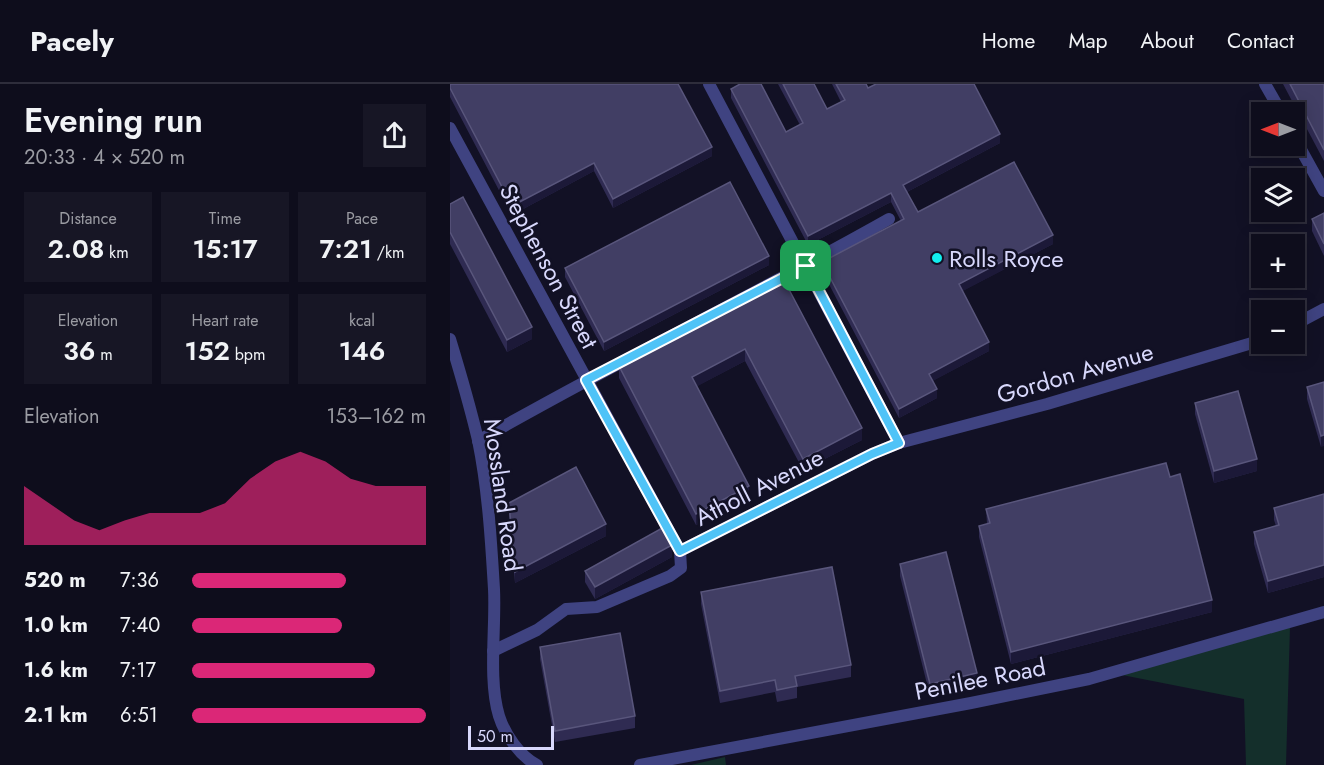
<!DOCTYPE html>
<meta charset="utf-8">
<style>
body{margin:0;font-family:Jost,sans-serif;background:#171625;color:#f1f3f6;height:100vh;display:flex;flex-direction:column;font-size:22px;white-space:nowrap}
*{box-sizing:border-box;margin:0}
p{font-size:20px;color:#9b9ca3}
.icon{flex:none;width:33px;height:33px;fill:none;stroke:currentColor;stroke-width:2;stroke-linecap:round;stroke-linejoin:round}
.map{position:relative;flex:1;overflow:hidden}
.panel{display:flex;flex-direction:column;background:#0e0d1c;width:450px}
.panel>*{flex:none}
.needle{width:39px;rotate:270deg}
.controls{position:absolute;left:801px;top:18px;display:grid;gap:12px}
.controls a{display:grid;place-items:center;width:54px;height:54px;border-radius:0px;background:#0e0d1c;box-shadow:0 3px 15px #0003,0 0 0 2px #2e2d3b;font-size:30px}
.scale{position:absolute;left:18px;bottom:15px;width:86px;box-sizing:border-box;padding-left:6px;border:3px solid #d8d8fc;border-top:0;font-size:16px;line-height:21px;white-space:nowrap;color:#d8d8fc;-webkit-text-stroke:4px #121125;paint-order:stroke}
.pin{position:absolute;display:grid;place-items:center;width:51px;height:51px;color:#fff;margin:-26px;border-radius:12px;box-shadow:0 3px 9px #0006}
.round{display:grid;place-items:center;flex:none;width:63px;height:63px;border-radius:0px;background:#171625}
.overview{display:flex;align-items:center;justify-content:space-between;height:102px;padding:0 24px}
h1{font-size:33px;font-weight:600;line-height:45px}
.figures{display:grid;grid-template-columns:repeat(3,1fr);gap:9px;height:102px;padding:6px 24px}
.figures div{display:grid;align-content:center;border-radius:0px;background:#171625;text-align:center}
.figures b{font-size:26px;font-weight:600}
.figures small{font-size:16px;font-weight:400}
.figures p{font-size:16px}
.chart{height:168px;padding:12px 24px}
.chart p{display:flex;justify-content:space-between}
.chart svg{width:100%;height:108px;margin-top:6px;fill:#db2777;opacity:.7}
ul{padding:0 24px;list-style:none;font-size:20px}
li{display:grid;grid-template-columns:96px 72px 1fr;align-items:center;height:45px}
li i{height:15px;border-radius:8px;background:#db2777}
header{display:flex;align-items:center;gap:36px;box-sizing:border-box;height:84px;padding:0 30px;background:#0e0d1c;border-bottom:2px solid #2e2d3b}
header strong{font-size:28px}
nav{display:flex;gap:33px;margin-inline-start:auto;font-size:21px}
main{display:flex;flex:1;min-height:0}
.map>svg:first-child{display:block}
.green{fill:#142f2b}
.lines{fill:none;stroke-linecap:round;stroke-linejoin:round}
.minor{stroke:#3f4381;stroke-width:12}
.tertiary{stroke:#3f4381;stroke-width:12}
.wall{fill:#2f2b52}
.shaded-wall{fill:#1c1938}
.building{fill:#413e64;stroke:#59567c;stroke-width:1.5}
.route-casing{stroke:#fff;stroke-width:12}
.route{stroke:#4fc3f7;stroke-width:8}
.poi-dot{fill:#12eeee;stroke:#121125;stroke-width:2}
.labels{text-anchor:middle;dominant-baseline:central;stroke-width:5;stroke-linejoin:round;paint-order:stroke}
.poi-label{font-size:24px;fill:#d8d8fc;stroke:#121125;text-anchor:start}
.street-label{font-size:24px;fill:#d8d8fc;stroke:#121125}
</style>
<header>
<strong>Pacely</strong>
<nav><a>Home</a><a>Map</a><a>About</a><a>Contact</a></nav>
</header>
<main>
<section class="panel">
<div class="overview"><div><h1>Evening run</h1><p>20:33 · 4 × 520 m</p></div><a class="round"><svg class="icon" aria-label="share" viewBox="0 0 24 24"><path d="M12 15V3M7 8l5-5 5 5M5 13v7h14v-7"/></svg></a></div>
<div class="figures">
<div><p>Distance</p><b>2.08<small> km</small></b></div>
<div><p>Time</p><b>15:17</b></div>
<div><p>Pace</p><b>7:21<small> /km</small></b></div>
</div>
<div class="figures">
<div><p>Elevation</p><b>36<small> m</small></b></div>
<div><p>Heart rate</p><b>152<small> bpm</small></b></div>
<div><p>kcal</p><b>146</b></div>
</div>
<div class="chart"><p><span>Elevation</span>153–162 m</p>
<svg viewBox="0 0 160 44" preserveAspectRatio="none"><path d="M0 44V20L10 27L20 34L30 38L40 34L50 31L60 31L70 31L80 27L90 17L100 10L110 6L120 10L130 17L140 20L150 20L160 20V44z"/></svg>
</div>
<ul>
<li><b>520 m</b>7:36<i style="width:66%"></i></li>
<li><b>1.0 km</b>7:40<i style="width:64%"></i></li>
<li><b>1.6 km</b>7:17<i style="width:78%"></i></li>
<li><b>2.1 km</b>6:51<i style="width:100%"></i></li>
</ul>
</section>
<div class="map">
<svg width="874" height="681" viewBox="0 0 874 681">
<rect width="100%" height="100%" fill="#121125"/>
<!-- green -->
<g class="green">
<polygon points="840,543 836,681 796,681 794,615 672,591"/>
<polygon points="275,673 276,681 241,681"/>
</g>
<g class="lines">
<!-- minor -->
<g class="minor">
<polyline points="259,0 449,359"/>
<polyline points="815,0 831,28"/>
<polyline points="0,44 230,467 231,484 220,492 147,523 116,525 87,546 43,567"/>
<polyline points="844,53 874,107"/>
<polyline points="844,241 874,225"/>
<path d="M28,357C163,279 303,212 439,135"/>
<polyline points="230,467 422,370 449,359 597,320 812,256"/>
</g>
<!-- tertiary -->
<g class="tertiary">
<path d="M0,255C10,288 20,322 28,356C38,405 41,455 44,505C46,543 38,596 49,632C55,651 70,672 87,681"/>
<polyline points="190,681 521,619 639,595 874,528"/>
</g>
</g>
<!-- wall -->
<g class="wall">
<polygon points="0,0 262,72 163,124 144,87 62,131 0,13"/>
<polygon points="328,0 364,0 377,25 391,18 382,0 416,0 418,4 550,59 457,108 468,128 603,160 512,207 539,267 482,297 487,314 449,334 372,187 372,178 451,137 441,118 358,161 281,14 281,5 336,48 350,41"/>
<polygon points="833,0 874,0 874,77"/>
<polygon points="0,120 82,255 57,268 0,160"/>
<polygon points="874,129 874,172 862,147 862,135"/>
<polygon points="319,181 154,267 115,193 115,184"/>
<polygon points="334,196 412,356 353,386 295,277 247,302 299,414 246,441 169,294 169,282"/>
<polygon points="874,298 871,363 857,315 857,303"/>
<polygon points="745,319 807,387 764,399 745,330"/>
<polygon points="720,393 762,528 561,580 529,453 529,442 537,440 536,425"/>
<polygon points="874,410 874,493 818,509 804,460 804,448 826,442 824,436 824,424"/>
<polygon points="59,419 156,452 65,499 59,430"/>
<polygon points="222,473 145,515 135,498 135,487"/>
<polygon points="450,480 527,600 480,612 450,492"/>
<polygon points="251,508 401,581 401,593 347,603 347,614 327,618 325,608 270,619 251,520"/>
<polygon points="90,563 185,632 185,644 105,658 90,575"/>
</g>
<!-- shaded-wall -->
<g class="shaded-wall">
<polygon points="550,50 550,59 453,110 453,101"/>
<polygon points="262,63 262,72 163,124 163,115"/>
<polygon points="144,79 144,87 62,131 62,122"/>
<polygon points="441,109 441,118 358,161 358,152"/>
<polygon points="603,151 603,160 509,209 509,200"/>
<polygon points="319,172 319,181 154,267 154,258"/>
<polygon points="82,243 82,255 57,268 57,256"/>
<polygon points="539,258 539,267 479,299 479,290"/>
<polygon points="295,265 295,277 242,305 242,293"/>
<polygon points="487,305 487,314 449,334 449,325"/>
<polygon points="412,344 412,356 353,386 353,375"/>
<polygon points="874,351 874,362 871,363 871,352"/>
<polygon points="807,375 807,387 764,399 764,387"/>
<polygon points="299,402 299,414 246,441 246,430"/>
<polygon points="156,440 156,452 65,499 65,488"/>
<polygon points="222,461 222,473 145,515 145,503"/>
<polygon points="874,481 874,493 818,509 818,497"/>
<polygon points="762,516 762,528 561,580 561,568"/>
<polygon points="527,589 527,600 480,612 480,600"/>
</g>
<!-- building -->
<g class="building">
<polygon points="0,0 228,0 262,63 163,115 144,79 62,122 0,4"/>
<polygon points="290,0 311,0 336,48 353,39 333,0 364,0 377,25 395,16 386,0 416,0 418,4 426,0 524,0 550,50 453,101 468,128 564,78 603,151 509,200 539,258 479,290 487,305 449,325 372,178 454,135 441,109 358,152 281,5"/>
<polygon points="840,0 874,0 874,66"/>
<polygon points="280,98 319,172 154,258 115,184"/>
<polygon points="13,113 82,243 57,256 0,148 0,120"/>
<polygon points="874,129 874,160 862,135"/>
<polygon points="334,196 412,344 353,375 295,265 242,293 299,402 246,430 169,282"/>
<polygon points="874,298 874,351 871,352 857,303"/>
<polygon points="788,307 807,375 764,387 745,319"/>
<polygon points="716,379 720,393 730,390 762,516 561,568 529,442 540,439 536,425"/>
<polygon points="126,383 156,440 65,488 59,419"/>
<polygon points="874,410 874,481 818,497 804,448 829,441 824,424"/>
<polygon points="214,443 222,458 222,461 145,503 135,487"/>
<polygon points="496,468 527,589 480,600 450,480"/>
<polygon points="382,483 401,581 345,592 347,602 327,606 325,596 270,607 251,508"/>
<polygon points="170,549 185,632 105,647 90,563"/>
</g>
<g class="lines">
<defs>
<polygon id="route" points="356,182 449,359 422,370 230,467 136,296"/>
</defs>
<!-- route casing -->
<use href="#route" class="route-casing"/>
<!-- route -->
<use href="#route" class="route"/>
</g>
<!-- markers -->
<circle class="poi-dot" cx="487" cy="174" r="6"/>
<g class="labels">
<!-- poi labels -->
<g class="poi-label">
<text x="499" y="174">Rolls Royce</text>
</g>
<!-- street labels -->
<g class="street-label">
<text transform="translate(99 182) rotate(62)">Stephenson Street</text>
<text transform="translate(625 289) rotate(-16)">Gordon Avenue</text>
<text transform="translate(309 403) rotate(-27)">Atholl Avenue</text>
<text transform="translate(53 411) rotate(82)">Mossland Road</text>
<text transform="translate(530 595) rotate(-11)">Penilee Road</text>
</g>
</g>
</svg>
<div class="controls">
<a><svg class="needle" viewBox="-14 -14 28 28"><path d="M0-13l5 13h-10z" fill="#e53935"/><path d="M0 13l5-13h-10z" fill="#9b9ca3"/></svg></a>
<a><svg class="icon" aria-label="layers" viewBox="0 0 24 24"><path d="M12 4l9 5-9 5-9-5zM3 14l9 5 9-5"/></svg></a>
<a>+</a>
<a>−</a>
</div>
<div class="scale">50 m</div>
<div class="pin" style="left:356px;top:182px;background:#1e9e55"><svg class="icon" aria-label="arrive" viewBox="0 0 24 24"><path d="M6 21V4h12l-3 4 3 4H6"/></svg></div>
</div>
</main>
